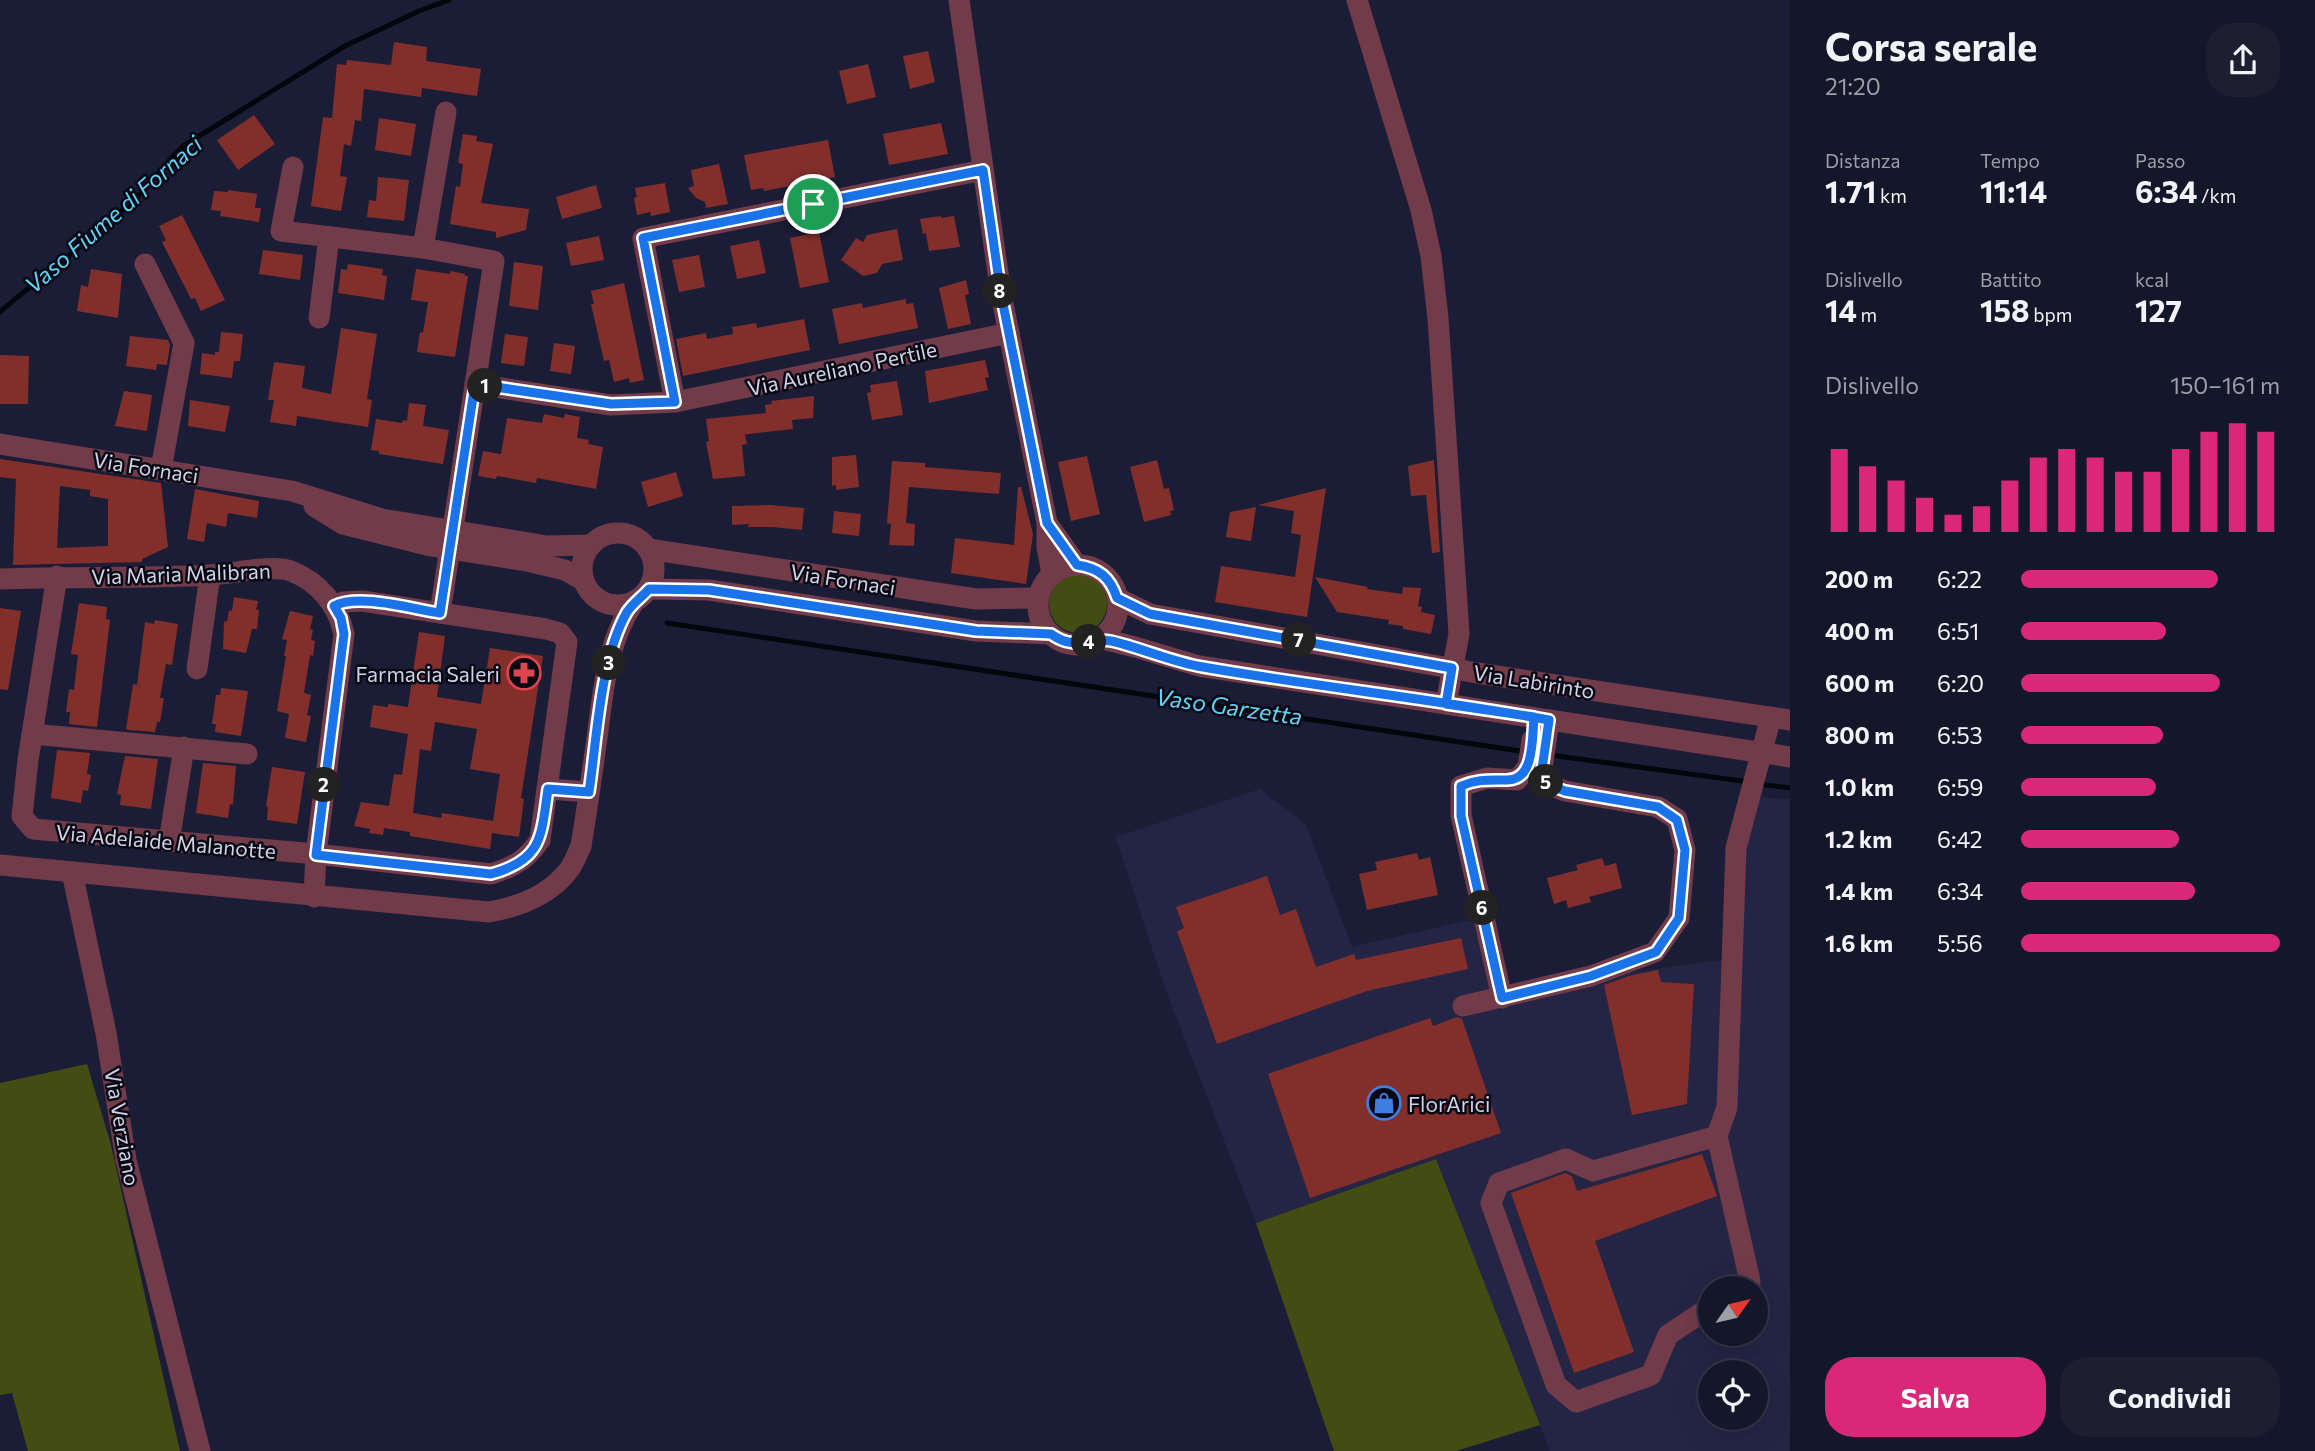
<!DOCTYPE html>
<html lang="it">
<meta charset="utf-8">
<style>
body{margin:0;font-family:Commissioner,sans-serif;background:#1d1f31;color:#f1f3f6;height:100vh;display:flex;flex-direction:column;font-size:26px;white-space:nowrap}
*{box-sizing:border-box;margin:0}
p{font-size:23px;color:#9d9fa8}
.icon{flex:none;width:38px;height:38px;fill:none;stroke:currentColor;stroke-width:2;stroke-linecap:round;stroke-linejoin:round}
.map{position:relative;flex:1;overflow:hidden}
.side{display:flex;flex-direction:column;background:#141629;width:525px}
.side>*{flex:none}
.needle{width:46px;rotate:56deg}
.controls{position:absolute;left:1698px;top:1276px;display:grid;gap:14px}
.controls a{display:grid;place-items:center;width:70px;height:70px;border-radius:50%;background:#141629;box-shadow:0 7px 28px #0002,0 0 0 2px #333546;font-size:35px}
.pin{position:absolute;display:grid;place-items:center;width:60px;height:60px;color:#fff;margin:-30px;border:4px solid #fff;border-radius:50%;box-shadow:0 2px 7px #0007}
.km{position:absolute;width:35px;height:35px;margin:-18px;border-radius:50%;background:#222;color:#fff;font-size:19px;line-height:35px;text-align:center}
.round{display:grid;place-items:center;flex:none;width:74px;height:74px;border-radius:28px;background:#1d1f31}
.headline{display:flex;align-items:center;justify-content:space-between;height:119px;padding:0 35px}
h1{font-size:38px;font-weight:700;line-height:52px}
.stats{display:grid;grid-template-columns:repeat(3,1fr);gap:10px;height:119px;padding:7px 35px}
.stats div{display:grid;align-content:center}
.stats b{font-size:30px;font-weight:700}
.stats small{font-size:19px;font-weight:400}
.stats p{font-size:19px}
.chart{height:196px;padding:14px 35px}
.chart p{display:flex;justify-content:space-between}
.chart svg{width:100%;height:126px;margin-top:7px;stroke:#db2777;stroke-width:6}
.action{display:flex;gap:14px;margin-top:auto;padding:14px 35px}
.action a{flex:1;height:80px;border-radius:28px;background:#db2777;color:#fff;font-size:28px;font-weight:700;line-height:80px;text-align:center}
.action a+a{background:#1d1f31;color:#f1f3f6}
ul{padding:0 35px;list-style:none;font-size:23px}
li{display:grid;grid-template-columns:112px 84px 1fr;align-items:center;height:52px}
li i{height:18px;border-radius:9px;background:#db2777}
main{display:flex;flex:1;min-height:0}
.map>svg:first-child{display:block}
.built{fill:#242544;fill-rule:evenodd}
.green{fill:#434c12}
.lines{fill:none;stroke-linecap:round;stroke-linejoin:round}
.stream{stroke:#00080c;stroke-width:5}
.building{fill:#822f2c;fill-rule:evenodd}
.minor{stroke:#723b4a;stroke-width:21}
.route-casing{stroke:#fff;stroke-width:14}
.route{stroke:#1a73e8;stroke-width:9}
.labels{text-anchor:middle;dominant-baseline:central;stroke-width:5;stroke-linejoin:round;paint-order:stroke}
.street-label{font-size:21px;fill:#d1d3e5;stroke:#080914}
.poi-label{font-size:21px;fill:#d1d3e5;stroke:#080914;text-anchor:end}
.water-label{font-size:23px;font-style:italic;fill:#5dd6f6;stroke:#080914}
</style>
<main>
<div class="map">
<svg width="1790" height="1451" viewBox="0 0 1790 1451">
<rect width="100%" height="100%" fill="#1b1d37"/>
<!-- built -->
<path class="built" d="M1260,789L1306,825L1352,947L1474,919L1492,991L1730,959L1742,797L1790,799V1451H1550L1436,1159L1256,1223L1165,988L1116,837ZM1710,1288H1755V1334H1710ZM1710,1372H1755V1418H1710Z"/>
<!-- green -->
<g class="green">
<circle cx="1078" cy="604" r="29"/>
<polygon points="87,1064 111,1145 180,1451 28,1451 12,1393 0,1395 0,1083"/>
<polygon points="1436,1159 1540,1425 1456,1451 1334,1451 1256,1223"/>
</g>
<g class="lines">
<!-- stream -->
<g class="stream">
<path d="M0,312C46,272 96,237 140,194C155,179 167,161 183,146L345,46L419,11L449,0"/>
<polyline points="667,623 1527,752"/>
<polyline points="1550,755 1749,782"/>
<polyline points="1758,784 1790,788"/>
</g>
</g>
<!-- building -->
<g class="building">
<polygon points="394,42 427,47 426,61 481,69 477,96 422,88 421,97 364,89 361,121 355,120 351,146 344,144 340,176 347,177 341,211 311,206 323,117 332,118 337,64 346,65 347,60 391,65"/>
<polygon points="928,51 935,82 910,89 903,56"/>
<polygon points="868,64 876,97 847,104 839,71"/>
<polygon points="254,115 275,144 238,170 217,140"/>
<polygon points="379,118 416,124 411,156 375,150"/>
<polygon points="941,123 948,154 889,165 883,134"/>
<polygon points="463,134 477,136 476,141 493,144 481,203 529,209 526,230 496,238 496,232 450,224 456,186 460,187 463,164 458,163"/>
<polygon points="828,140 835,177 764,191 763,188 751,190 744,155"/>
<polygon points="719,164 728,204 706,208 705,202 696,198 688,188 694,186 691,170"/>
<polygon points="378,177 409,180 404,221 367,217 369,200 376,201"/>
<polygon points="665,183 670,212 651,216 650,212 637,215 634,198 637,197 635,188"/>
<polygon points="596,185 602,208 562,219 556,197"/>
<polygon points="228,190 257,194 255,208 261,208 259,222 220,216 221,211 211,210 214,191 228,192"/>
<polygon points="182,215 225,300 201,311 195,298 191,299 162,242 166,240 159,226"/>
<polygon points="941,216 941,218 954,216 960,247 929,251 926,233 923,234 920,219"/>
<polygon points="897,229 903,260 882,264 877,273 863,276 841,260 856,238 863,242 867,235"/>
<polygon points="819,232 829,282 800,288 790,238"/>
<polygon points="599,236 604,260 571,266 566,243"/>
<polygon points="759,240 766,273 737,279 730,246"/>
<polygon points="263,250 303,255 300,280 259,274"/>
<polygon points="699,255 705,287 679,292 672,260"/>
<polygon points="514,262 543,266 538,310 509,306"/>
<polygon points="348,264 383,269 382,275 387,276 384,300 338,293 341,269 347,270"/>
<polygon points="91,269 122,274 118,318 77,311 81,285 88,287"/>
<polygon points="416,269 450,274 450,271 465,274 465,276 468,276 455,357 417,352 420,332 423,333 428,302 411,300"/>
<polygon points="966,280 969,294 965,295 971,324 948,329 939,288"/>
<polygon points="624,283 644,380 630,383 629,378 614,382 609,360 604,361 591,304 594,304 591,291"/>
<polygon points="906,299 906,304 913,303 918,328 839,344 832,309 862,303 863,308"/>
<polygon points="804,319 810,350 683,376 676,339 706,333 707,339 733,334 732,327 756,323 757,328"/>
<polygon points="341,328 377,334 367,399 372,400 368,427 297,416 296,426 270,422 274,400 268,400 274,362 305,366 302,388 331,394"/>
<polygon points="221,332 243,334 240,361 234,361 232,378 200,374 202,353 215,355 215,352 219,352"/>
<polygon points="505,334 528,337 524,366 501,363"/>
<polygon points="130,336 168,340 170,345 167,365 157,364 156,370 126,366"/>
<polygon points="554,343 575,346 571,374 550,371"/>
<polygon points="0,355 29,356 28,404 0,404"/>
<polygon points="985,360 989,377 985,378 988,390 929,403 925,371"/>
<polygon points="897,381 903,415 872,420 867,393 871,392 870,385"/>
<polygon points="124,391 152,395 147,431 115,426"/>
<polygon points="814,396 813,418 792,420 793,429 741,435 745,435 747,444 742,445 745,476 713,479 706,442 709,441 706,419 766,413 765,405 772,404 771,401"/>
<polygon points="190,400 230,406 225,432 188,426"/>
<polygon points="409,403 426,405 423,426 449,430 443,464 379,454 379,451 371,450 376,419 402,423 403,420 407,421"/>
<polygon points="544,414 564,418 565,414 580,417 577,438 589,440 588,444 603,447 596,489 537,478 536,483 497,476 496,479 478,476 483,451 501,454 507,418 542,423"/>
<polygon points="856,455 859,487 836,490 836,485 832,486 832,457"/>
<polygon points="1087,456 1100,514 1071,521 1058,462"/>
<path d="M0,459L161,483L168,547L142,559V562L13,565L16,479L0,477ZM60,486L90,490V496L108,499V546L57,548Z"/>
<polygon points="1157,460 1164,489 1169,488 1174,510 1170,511 1171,515 1144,522 1130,467"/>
<polygon points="1434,460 1440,552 1432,553 1426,495 1411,496 1408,466"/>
<polygon points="892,461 925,463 925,467 1001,473 999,494 909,487 906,523 915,524 914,546 889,545 891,524 887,523"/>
<polygon points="676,472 683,496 648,507 641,482"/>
<polygon points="1018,487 1021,487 1033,534 1026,584 951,573 955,538 1014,545"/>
<polygon points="1326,488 1307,617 1215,602 1221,566 1295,577 1301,535 1291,533 1294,511 1258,505"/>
<polygon points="195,489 259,501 257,518 228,513 226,527 207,523 204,542 187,539"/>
<polygon points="771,505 804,508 802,530 773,527 748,527 749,524 732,525 732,506"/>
<polygon points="1256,507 1251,541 1226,537 1230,512"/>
<polygon points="834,511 861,514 859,536 832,533"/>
<polygon points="1315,577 1368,587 1367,589 1402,594 1403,587 1421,588 1418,606 1422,607 1421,612 1435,615 1431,634 1403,629 1403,626 1388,624 1389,620 1337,612"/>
<polygon points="234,597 258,601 256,610 259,610 257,629 252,629 246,653 223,649 224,621 227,622 229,610 232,611"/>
<polygon points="79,603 107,607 106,619 110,620 97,727 69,724 70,712 66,712 69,689 74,690 78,655 71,654"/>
<polygon points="0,608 21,611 8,690 0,689"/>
<polygon points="290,611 313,616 310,629 313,630 311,640 315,641 313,656 310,655 304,693 311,695 307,715 311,716 306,742 285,738 289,714 277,711 286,656 284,656 287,640 282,639"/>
<polygon points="155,620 178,624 172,665 166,664 160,698 164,698 160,722 157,722 155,732 129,730 126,729 133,684 137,685 145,622 154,624"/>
<path d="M419,632L445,636L437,697L481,704L490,648L543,656L521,798L524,799L519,837L492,833L490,849L410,836V832L384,828L383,835L369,833L370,829L354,826L361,802L389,806L394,774L402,775L408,734L370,727L373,705L388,707V704L408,707ZM435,722L477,729L470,769L500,774L493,821L442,813L441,818L413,813L420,749L431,751Z"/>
<polygon points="221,688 248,691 241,736 215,732 216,724 212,724 216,695 220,695"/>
<polygon points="57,750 90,753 87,774 91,775 88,791 83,790 81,803 51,798"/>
<polygon points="125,756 158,759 151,809 120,805 121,795 117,794"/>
<polygon points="203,763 236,766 233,805 230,804 228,818 196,813"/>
<polygon points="272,767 305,772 297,824 267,820 268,807 266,806"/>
<polygon points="1417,853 1419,860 1430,857 1438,895 1367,910 1359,874 1377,870 1375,862"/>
<polygon points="1602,858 1605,866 1616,863 1622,888 1589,897 1591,902 1568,908 1566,900 1554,904 1547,878 1578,870 1576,865"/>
<polygon points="1267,876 1280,915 1296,909 1316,967 1354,954 1356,960 1461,938 1468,969 1367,991 1217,1044 1177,931 1184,928 1176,907"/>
<polygon points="1658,970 1661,982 1694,984 1687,1104 1632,1115 1604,985 1629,976"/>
<polygon points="1457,1017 1462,1019 1501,1133 1310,1198 1268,1074 1430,1018 1433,1026"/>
<polygon points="1702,1154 1717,1196 1595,1241 1634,1352 1574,1373 1511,1193 1565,1173 1572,1176 1577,1191"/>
</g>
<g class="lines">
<!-- minor -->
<g class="minor">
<polyline points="959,0 1001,294 1047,523 1047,547 1052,574"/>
<polyline points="1357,0 1421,210 1431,256 1438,318 1459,634 1446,704"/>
<polyline points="293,167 281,231 423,248 494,261 440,613"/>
<polyline points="423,248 446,112"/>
<polyline points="145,264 184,343 161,469"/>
<polyline points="319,318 329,237"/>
<polyline points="475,384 611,405 675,402 643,238 983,170"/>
<polyline points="675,402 1009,333"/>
<polyline points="0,444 292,491 382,519 547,546 591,545"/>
<polyline points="314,506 343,524 431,546 527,561 565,570 584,581"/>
<polyline points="1047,523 1077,565"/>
<circle cx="618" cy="569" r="36"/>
<polyline points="648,549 976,599 1039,598"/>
<circle cx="1078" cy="605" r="40"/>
<path d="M57,576L28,760L22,816L33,829L316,854L491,874C514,867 526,860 540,840L567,642L560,633L546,629L362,601L343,602L334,606"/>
<path d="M0,579C70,576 140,579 210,575C233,574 271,564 291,571C319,582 338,605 344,634L316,854L314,897"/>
<polyline points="649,589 709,590 976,631 1051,634"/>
<polyline points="1117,598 1150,614 1477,673 1790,720"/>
<polyline points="1099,638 1135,647 1199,666 1790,757"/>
<polyline points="197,669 210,575"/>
<polyline points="32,734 247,754"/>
<polyline points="548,789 589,792"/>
<polyline points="169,842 184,747"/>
<path d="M0,865L489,912C518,907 549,895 568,871C574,864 577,854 581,846C587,810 592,774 597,738C603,692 607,641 634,602"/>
<polyline points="72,872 106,1033 126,1160 200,1451"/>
<polyline points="1502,998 1461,815 1461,786 1487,778 1517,780 1528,767 1532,740"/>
<polyline points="1463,1006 1591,976 1655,952 1679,918 1685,850 1677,819 1658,807 1565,791 1549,785 1542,769 1549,720"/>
<polyline points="1739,1288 1750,1281 1717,1136 1727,1107 1736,848 1771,717"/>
<polyline points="1710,1307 1668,1335 1651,1375 1576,1402 1556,1385 1491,1203 1499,1183 1566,1159 1593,1171 1717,1136"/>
</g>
</g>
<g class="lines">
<defs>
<path id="route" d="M813,204L643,238L675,402L611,404L475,384L440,613C412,609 359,593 334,606L341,618L344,634L316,855L491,874C543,860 541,836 548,789L589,792C597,739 600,659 627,612C633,603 642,597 649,589L709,590L976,631L1051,634C1076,652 1088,636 1111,641C1142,648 1172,662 1203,667C1318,687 1434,699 1549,720L1542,769L1549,785L1565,791L1658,807L1677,820L1685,850L1679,918L1656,952L1591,976L1502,998L1461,816V786C1477,779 1488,780 1505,780C1535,782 1532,739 1534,717L1446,704L1452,668L1150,614L1117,598C1110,577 1099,568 1077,565L1047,523L1001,294L983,170L813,204"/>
</defs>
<!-- route casing -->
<use href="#route" class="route-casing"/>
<!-- route -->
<use href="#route" class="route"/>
</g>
<!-- icons -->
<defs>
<symbol id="pharmacy-ring" viewBox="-11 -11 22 22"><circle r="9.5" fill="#080914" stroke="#e0444e" stroke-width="1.5"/><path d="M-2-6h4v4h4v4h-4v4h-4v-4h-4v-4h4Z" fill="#e0444e"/></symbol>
<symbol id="shop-ring" viewBox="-11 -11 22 22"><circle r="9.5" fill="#080914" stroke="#3f7fe0" stroke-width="1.5"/><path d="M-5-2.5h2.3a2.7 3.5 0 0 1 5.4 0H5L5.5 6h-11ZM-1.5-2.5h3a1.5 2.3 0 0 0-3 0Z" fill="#3f7fe0"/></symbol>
</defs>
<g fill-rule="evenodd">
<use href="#pharmacy-ring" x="505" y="654" width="38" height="38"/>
<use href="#shop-ring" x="1365" y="1084" width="38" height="38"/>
</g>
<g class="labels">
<!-- street labels -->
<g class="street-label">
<text transform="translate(842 368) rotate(-12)">Via Aureliano Pertile</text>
<text transform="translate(146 467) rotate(9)">Via Fornaci</text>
<text transform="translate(181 573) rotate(-2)">Via Maria Malibran</text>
<text transform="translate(843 579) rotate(9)">Via Fornaci</text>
<text transform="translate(1534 681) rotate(9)">Via Labirinto</text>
<text transform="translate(166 841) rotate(5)">Via Adelaide Malanotte</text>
<text transform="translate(123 1127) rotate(80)">Via Verziano</text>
</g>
<!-- poi labels -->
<g class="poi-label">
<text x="500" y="673">Farmacia Saleri</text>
<text x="1408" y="1103" text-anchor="start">FlorArici</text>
</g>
<!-- water labels -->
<g class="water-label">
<text transform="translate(113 214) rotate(-41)">Vaso Fiume di Fornaci</text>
<text transform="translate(1229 706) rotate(8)">Vaso Garzetta</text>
</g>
</g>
</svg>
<div class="controls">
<a><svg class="needle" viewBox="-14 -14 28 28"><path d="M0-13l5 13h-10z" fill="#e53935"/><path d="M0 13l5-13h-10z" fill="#9d9fa8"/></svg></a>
<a><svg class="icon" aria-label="locate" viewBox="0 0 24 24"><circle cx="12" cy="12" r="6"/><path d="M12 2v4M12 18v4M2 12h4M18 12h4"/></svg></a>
</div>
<div class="pin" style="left:813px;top:204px;background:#1e9e55"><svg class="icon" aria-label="arrive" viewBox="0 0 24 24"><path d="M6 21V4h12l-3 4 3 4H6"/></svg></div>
<b class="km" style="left:485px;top:386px">1</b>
<b class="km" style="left:324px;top:785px">2</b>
<b class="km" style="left:609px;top:663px">3</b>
<b class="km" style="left:1089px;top:642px">4</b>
<b class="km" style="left:1546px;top:782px">5</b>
<b class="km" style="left:1482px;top:908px">6</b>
<b class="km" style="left:1299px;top:640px">7</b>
<b class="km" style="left:1000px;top:291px">8</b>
</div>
<section class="side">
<div class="headline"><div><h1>Corsa serale</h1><p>21:20</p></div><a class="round"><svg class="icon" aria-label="share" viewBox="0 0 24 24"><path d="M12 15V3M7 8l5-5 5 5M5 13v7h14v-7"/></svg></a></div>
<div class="stats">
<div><p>Distanza</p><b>1.71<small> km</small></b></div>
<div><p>Tempo</p><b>11:14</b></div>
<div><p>Passo</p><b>6:34<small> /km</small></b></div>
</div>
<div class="stats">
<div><p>Dislivello</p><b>14<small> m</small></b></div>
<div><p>Battito</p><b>158<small> bpm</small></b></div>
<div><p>kcal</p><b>127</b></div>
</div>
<div class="chart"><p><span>Dislivello</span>150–161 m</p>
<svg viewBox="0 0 160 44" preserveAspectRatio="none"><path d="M5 44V15M15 44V21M25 44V26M35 44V32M45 44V38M55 44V35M65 44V26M75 44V18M85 44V15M95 44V18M105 44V23M115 44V23M125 44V15M135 44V9M145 44V6M155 44V9"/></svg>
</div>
<ul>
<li><b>200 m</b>6:22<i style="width:76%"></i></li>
<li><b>400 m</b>6:51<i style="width:56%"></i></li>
<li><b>600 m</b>6:20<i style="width:77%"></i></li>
<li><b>800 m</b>6:53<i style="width:55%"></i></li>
<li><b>1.0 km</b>6:59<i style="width:52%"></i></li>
<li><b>1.2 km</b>6:42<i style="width:61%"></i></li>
<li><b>1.4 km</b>6:34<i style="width:67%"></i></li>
<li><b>1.6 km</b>5:56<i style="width:100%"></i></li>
</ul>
<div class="action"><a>Salva</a><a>Condividi</a></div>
</section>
</main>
